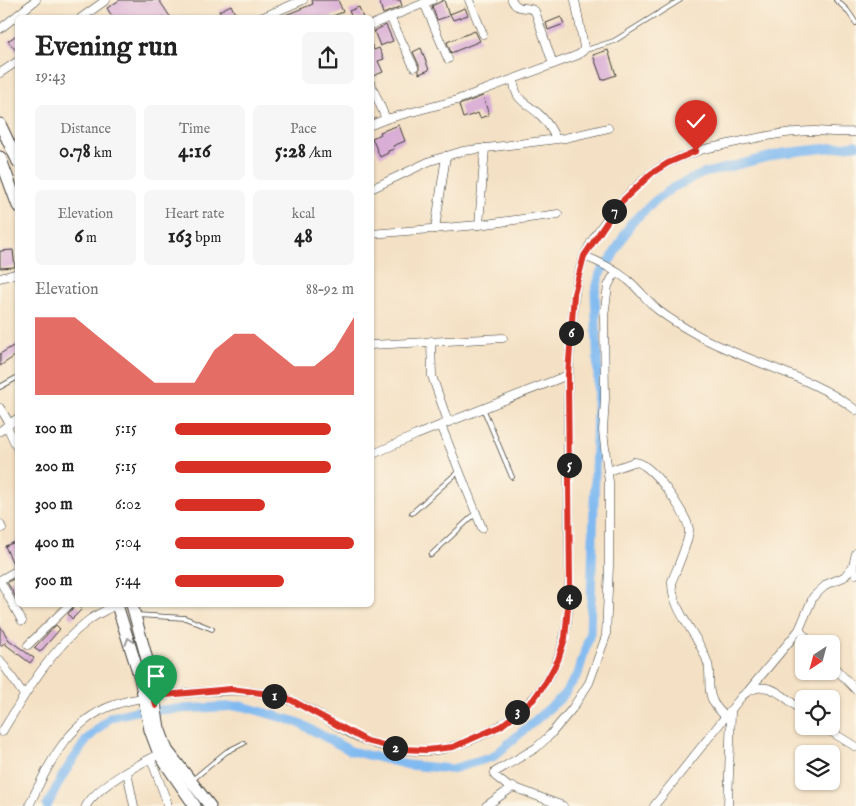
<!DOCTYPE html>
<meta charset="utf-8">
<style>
body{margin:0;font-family:"IM FELL English",serif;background:#f6f6f6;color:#222;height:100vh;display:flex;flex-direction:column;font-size:19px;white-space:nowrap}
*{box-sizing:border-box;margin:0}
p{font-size:16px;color:#767676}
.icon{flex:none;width:28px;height:28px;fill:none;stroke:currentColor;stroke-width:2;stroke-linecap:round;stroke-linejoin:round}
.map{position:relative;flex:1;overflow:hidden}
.sheet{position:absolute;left:15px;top:15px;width:359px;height:592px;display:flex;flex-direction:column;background:#fff;border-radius:8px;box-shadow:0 1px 4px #0004}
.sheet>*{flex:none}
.needle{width:32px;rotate:216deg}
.fabs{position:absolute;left:795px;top:635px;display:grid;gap:10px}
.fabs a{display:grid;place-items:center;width:45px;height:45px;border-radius:8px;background:#fff;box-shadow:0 1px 4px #0004;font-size:25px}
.pin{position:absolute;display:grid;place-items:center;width:42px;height:42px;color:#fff;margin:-51px -21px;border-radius:50% 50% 50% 0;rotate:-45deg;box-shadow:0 0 5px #0007}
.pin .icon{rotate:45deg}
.km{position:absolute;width:25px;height:25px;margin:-12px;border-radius:50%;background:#222;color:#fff;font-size:14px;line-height:25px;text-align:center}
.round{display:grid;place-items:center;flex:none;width:52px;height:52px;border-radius:8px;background:#f6f6f6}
.headline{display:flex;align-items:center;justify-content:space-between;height:85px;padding:0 20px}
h1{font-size:28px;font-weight:700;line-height:38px}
.stats{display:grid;grid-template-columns:repeat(3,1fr);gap:8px;height:85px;padding:5px 20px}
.stats div{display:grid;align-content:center;border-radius:8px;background:#f6f6f6;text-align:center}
.stats b{font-size:21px;font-weight:700}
.stats small{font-size:14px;font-weight:400}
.stats p{font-size:14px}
.chart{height:140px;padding:10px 20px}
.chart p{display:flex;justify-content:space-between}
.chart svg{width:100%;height:90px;margin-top:5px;fill:#d93025;opacity:.7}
ul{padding:0 20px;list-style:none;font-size:16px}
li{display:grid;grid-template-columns:80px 60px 1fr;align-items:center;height:38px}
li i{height:12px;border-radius:6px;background:#d93025}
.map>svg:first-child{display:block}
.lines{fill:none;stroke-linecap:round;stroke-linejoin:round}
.canal{stroke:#80baf1;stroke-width:9}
.building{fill:#d9add6}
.lane-casing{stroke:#3c3a35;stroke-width:5.5}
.street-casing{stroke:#3c3a35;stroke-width:9}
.primary-casing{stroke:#3c3a35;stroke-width:13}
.lane{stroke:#fff;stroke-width:4}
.street{stroke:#fff;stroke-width:8}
.primary{stroke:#fff;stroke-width:11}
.oneway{stroke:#999}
.route-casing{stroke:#fff;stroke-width:10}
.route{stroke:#d93025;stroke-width:6}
</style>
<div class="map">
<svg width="856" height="806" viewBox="0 0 856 806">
<rect width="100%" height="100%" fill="#fcf5e5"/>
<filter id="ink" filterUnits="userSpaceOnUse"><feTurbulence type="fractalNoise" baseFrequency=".02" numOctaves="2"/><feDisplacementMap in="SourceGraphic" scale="10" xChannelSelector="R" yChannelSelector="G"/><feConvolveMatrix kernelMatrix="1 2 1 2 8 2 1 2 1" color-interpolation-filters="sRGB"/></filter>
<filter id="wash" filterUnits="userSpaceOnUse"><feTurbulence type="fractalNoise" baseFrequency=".0096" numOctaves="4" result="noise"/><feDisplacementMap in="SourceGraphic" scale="20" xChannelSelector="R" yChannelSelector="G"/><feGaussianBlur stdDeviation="1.12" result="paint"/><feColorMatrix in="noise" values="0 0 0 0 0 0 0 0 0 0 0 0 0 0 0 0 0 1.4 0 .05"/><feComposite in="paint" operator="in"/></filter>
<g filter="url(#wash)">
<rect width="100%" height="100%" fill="#f4e1c5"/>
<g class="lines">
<!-- canal -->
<polyline class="canal" points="47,806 63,775 87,739 111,717 136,711 242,706 297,722 351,751 408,765 452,769 493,757 562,697 578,674 590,633 598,378 595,293 600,273 611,259 631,223 655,201 674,187 702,174 783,153 856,145"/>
</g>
<g id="blocks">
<!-- building -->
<g class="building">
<polygon points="120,0 159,0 171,18 113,18 107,8"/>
<polygon points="312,0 338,0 343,12 328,18 278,18 313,4"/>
<polygon points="379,0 400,0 402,6 383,14"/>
<polygon points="444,0 449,16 437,20 432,6"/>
<polygon points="231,5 237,18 222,18 219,11"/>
<polygon points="359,7 363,18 352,18 349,11"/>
<polygon points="465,8 468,15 453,20 450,14"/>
<polygon points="561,17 564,24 548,30 546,23"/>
<polygon points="386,25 393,41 380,46 374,31"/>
<polygon points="475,31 480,41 451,53 447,42"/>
<polygon points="18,34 18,53 8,41"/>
<polygon points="371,44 374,50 379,48 384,59 378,61 383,72 373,76 371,70"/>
<polygon points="421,48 429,70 419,74 419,65 413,52"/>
<polygon points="608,50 616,75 602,80 593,55"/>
<polygon points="483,96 489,115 480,118 478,113 463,118 459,105"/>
<polygon points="399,125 405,141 393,146 394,149 388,151 388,153 380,157 372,138 381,134 380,132"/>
<polygon points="13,250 15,267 0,268 0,251"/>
<polygon points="18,343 18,354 0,366 0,354"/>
<polygon points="18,541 18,564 14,566 5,546"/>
<polygon points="18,577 18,601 7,582"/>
<polygon points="75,605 82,609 72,619 68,614"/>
<polygon points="56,625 60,629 40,652 34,648"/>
<polygon points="0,626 9,640 34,658 30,663 5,644 7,642 0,646"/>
</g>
</g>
</g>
<g filter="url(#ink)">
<use href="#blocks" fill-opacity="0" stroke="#3c3a35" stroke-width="1"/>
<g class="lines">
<defs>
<g id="lane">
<polyline points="836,0 847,10 856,23"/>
<polyline points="583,51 614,41 680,0"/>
<polyline points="0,387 18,377"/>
<polyline points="483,408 512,477"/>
<polyline points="412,513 459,471"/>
<polyline points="431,555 476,513"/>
<polyline points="137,615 185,618 212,629"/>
<polyline points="191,781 226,752 244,743"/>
</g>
<g id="street">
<polyline points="469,0 483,34"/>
<path d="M512,0C517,12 527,5 535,11L553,64"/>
<polyline points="424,3 448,59"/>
<polyline points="390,17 414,67"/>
<polyline points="81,18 106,0"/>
<polyline points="261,18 303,0"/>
<polyline points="371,25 432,0"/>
<polyline points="0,29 36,0"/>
<polyline points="0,73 18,61"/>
<path d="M514,79C514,102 527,102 541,116C548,123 552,130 556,139"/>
<polyline points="371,84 386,119"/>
<polyline points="371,125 386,119 457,100 578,55 583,51 584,47 575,0"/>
<polyline points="371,189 430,161 463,151 565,138 608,128"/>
<polyline points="479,225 485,148"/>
<polyline points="435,229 446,156"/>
<polyline points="371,234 479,225 558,214"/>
<path d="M584,256C600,262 615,270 628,280C639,289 647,301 658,310C672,321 688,330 703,338C753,364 811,376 856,410"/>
<polyline points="0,278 18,273"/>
<polyline points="431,341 432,376 448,422"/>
<polyline points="371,345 503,338"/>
<polyline points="0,408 10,424"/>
<polyline points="441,425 482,528"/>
<polyline points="7,426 18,450"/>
<polyline points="0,431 18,418"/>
<polyline points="371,455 416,435 568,375"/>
<path d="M608,471L634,462C650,460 687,514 689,529C690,540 676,570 672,581C671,612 700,635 708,664C711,675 707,688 712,699C714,706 721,712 726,717"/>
<polyline points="0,524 2,528"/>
<polyline points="856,553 853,566 856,574"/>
<polyline points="0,580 18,570"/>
<polyline points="0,581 22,621"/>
<polyline points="799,630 812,644"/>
<polyline points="28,645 69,605"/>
<polyline points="0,660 24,695"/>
<polyline points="831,664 856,690"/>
<polyline points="749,690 799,630 813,597 827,584 844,577 853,566"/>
<polyline points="822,726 856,747"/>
<path d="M2,732C26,692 51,649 89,620C97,614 107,610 115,605"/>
<polyline points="151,759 167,802 167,806"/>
<polyline points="127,772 134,806"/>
<polyline points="510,788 495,776 495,772 536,748 550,735 572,709 589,683 606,636 609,566 609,482 603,431 605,399 604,316 608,286 612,278 618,273"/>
<path d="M29,806C47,766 69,720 114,705C137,697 163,695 188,693C223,690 254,688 289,700C317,709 339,731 367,741C393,751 427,755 454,746C487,737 523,714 543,686C573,645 570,591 569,542C569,474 565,405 571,338C573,311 574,283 584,257C595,229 628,191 652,173C664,164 680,157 695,152C705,148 717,147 728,144C756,138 786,131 815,131C829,132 842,133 856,132"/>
<path d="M86,806C98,785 141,763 163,752"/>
<polyline points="486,806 513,787 563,806"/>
<path d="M654,806L742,696C766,675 785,697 804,713"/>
<polyline points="728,806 731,711"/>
</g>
<g id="primary">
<polyline points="0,124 18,162"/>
<polyline points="0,157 18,206"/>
<polyline points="117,605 140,678 150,730 159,754 195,806"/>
<polyline points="132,605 148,663 159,728 167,750 210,806"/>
</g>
</defs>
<!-- lane casing -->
<use href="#lane" class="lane-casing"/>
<!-- street casing -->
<use href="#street" class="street-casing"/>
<!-- primary casing -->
<use href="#primary" class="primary-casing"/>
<!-- lane -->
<use href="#lane" class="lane"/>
<!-- street -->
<use href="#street" class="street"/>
<!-- primary -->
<use href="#primary" class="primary"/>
</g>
<!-- one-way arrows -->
<defs><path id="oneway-chevron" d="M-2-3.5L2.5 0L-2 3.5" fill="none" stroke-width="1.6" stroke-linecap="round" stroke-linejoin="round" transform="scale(1.25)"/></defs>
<use class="oneway" href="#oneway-chevron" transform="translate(129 641) rotate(-108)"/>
</g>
<g class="lines" filter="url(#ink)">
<defs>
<polyline id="route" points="156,706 154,696 231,689 269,694 291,700 367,741 399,749 427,750 453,747 501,726 533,700 546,682 558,660 565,638 570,586 568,375 574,294 584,256 619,204 652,173 668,163 696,151"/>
</defs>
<!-- route casing -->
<use href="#route" class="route-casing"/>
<!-- route -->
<use href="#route" class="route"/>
</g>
</svg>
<div class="fabs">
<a><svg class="needle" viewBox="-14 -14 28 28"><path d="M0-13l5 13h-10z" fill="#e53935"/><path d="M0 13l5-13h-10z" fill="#767676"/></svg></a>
<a><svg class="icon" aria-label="locate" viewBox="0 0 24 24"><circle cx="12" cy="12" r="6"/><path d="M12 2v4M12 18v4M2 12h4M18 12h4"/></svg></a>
<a><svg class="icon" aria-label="layers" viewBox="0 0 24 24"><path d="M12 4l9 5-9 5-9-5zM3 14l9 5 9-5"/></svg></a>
</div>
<div class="pin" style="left:156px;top:706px;background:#1e9e55"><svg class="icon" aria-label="arrive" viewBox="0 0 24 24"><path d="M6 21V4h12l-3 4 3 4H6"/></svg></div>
<div class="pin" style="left:696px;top:151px;background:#d93025"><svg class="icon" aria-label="check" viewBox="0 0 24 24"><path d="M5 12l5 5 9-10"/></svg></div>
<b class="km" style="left:274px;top:696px">1</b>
<b class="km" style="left:395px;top:748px">2</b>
<b class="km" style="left:517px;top:712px">3</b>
<b class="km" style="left:569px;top:597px">4</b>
<b class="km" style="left:569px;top:465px">5</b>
<b class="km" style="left:571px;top:333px">6</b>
<b class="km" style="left:614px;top:211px">7</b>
<section class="sheet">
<div class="headline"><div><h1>Evening run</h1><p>19:43</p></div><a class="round"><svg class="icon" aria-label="share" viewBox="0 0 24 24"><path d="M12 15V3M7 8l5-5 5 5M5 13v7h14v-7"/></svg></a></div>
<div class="stats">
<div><p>Distance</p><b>0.78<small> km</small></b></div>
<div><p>Time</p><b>4:16</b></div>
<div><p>Pace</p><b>5:28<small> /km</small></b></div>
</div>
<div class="stats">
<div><p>Elevation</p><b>6<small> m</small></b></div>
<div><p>Heart rate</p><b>163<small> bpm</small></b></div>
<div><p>kcal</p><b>48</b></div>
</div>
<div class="chart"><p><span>Elevation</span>88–92 m</p>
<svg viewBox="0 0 160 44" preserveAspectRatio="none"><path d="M0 44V6L10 6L20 6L30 14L40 22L50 30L60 38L70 38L80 38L90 22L100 14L110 14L120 22L130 30L140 30L150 22L160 6V44z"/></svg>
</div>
<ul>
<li><b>100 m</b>5:15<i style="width:87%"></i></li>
<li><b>200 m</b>5:15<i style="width:87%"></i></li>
<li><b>300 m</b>6:02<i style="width:50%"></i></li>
<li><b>400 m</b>5:04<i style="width:100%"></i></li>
<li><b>500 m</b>5:44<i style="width:61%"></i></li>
</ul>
</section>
</div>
